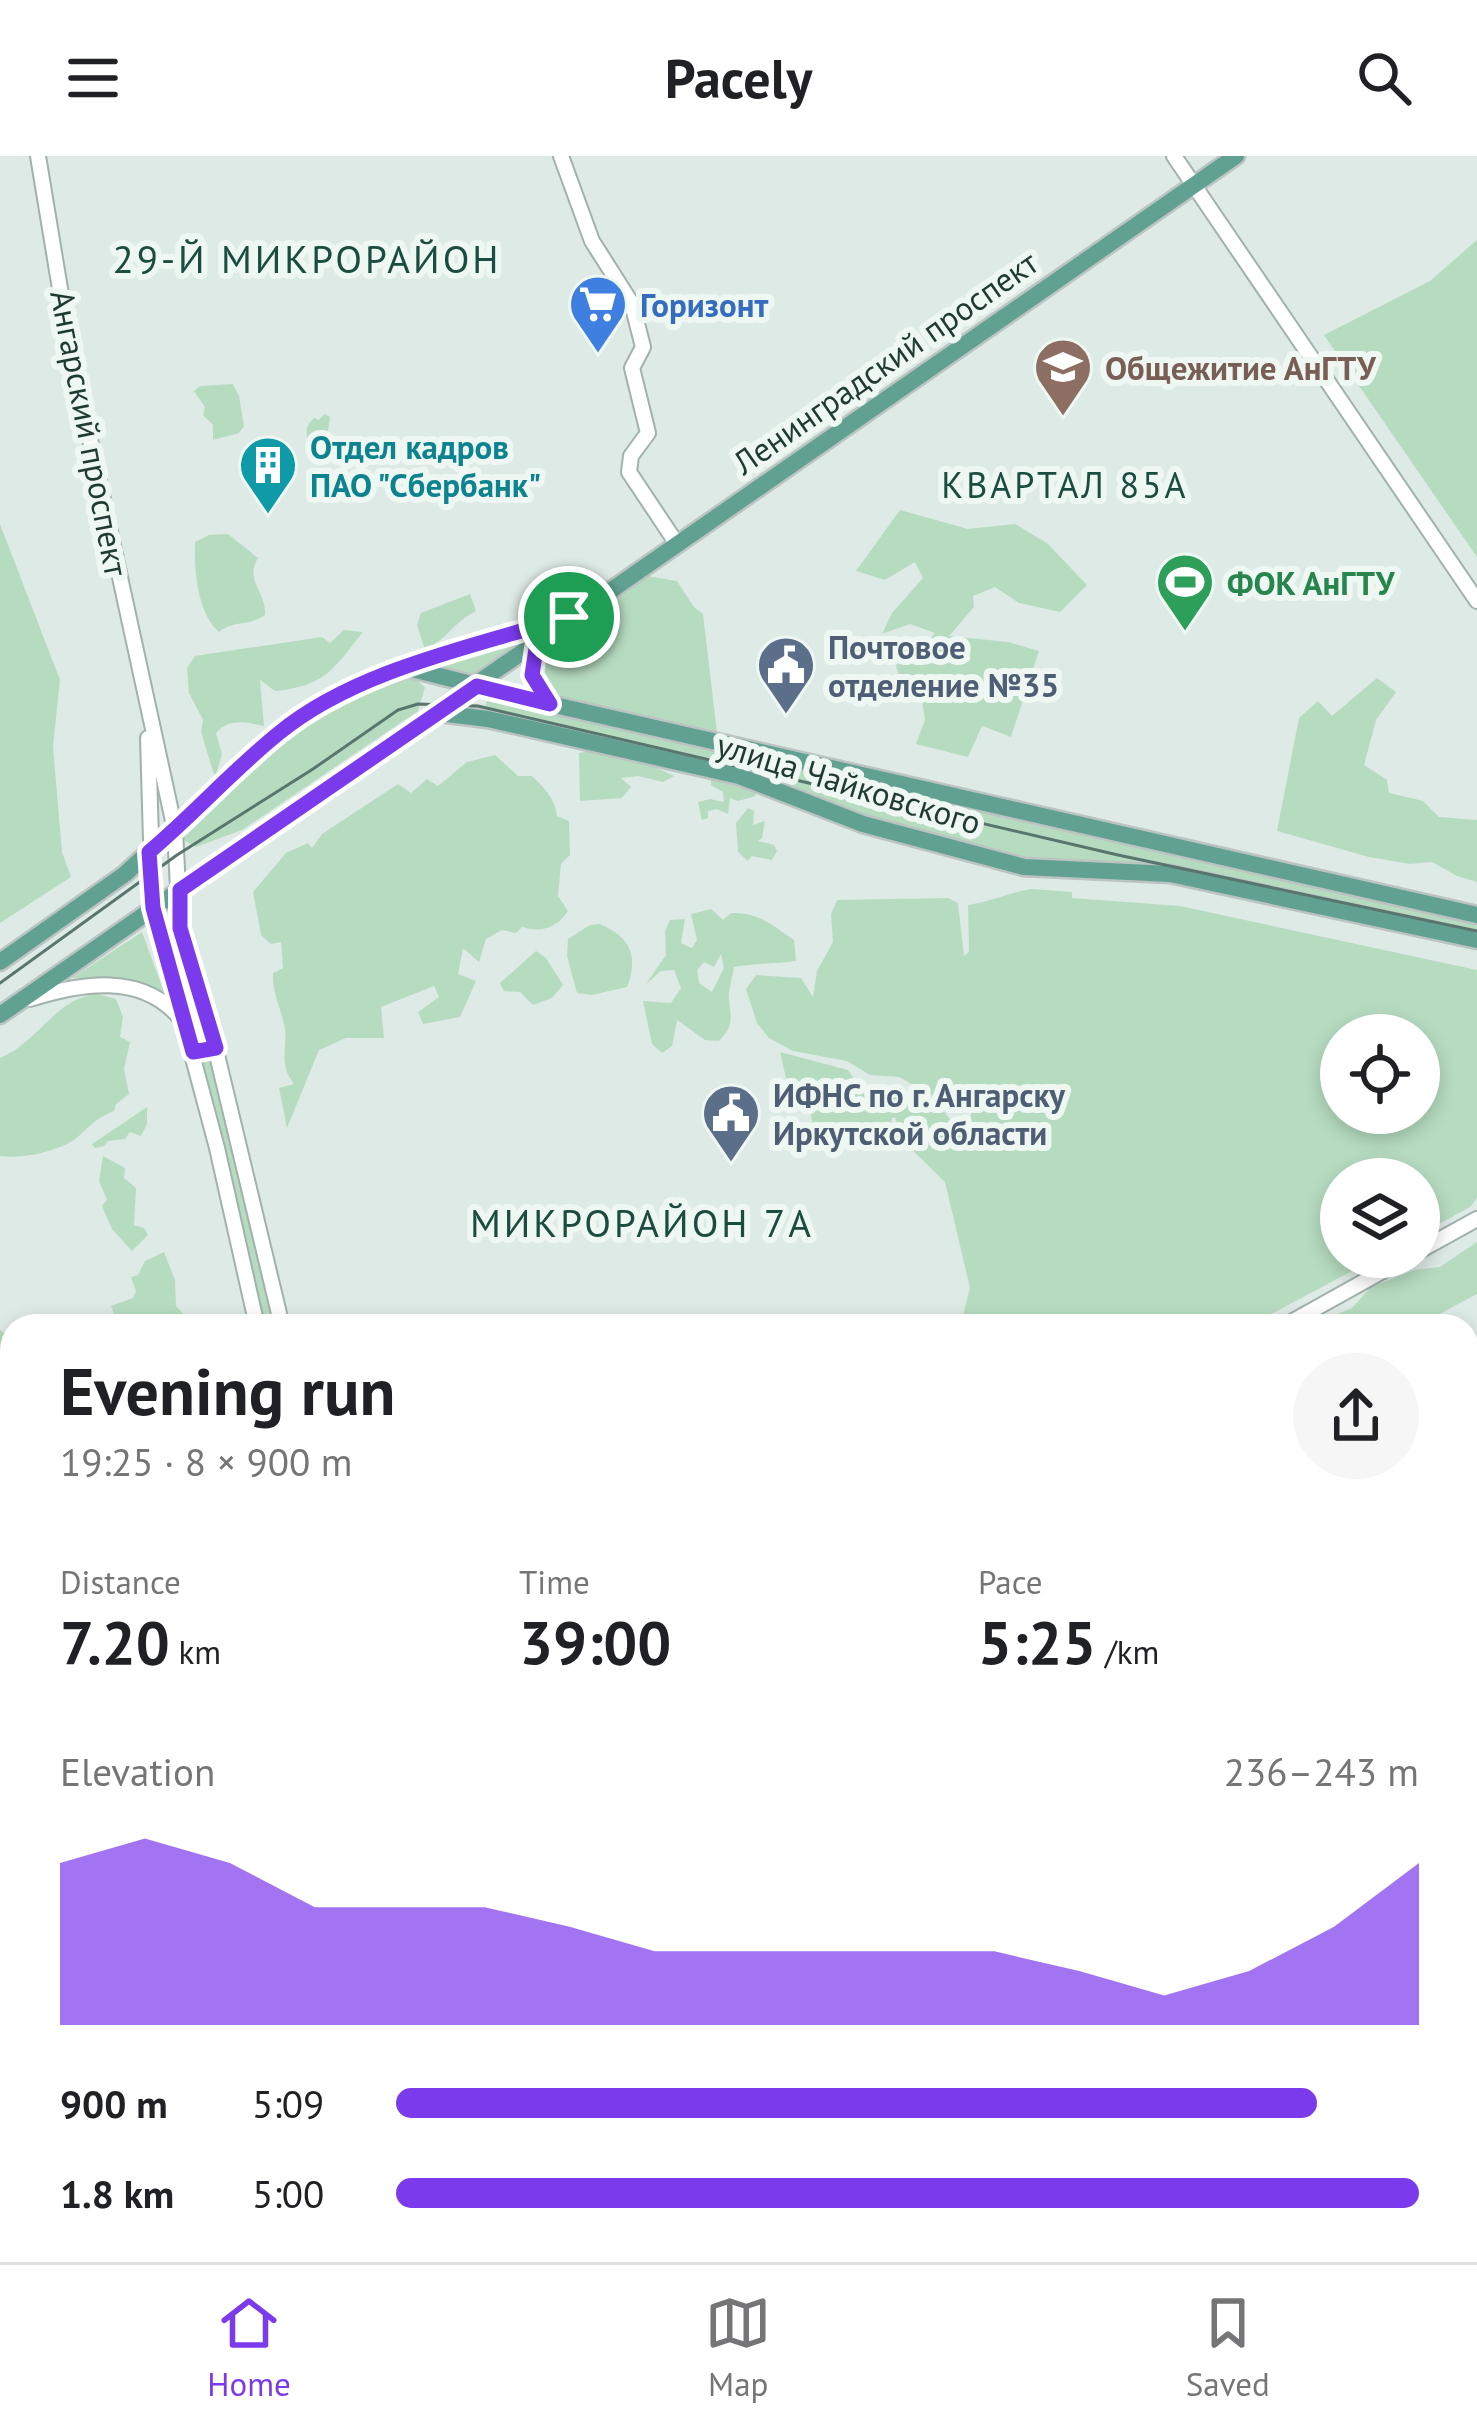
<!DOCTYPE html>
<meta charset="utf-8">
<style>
body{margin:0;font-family:"PT Sans",sans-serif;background:#f6f6f6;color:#202124;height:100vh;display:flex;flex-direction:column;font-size:45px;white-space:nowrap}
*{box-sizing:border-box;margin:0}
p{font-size:39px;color:#757577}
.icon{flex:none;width:66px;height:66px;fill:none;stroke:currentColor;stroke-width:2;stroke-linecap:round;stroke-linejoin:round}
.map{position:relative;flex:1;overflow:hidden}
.panel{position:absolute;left:0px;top:1158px;width:1479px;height:948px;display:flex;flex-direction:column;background:#fff;border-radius:36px 36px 0 0;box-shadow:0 6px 18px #0003}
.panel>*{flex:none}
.fabs{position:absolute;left:1320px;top:858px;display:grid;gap:24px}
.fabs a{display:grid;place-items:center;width:120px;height:120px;border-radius:50%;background:#fff;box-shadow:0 6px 18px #0003;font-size:60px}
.pin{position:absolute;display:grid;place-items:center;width:102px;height:102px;color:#fff;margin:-51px;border:6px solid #fff;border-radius:50%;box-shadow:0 3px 12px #0007}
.round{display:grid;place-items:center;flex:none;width:126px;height:126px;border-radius:63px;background:#f6f6f6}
.overview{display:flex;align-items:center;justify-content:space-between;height:204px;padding:0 60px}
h1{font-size:66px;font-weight:700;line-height:90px}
.figures{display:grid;grid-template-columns:repeat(3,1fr);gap:18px;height:204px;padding:12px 60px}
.figures div{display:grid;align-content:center}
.figures b{font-size:60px;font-weight:700}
.figures small{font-size:33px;font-weight:400}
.figures p{font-size:33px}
.chart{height:336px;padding:24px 60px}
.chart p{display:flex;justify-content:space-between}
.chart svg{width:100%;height:216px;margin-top:12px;fill:#7c3aed;opacity:.7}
ul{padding:0 60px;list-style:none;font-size:39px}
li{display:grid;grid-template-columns:192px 144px 1fr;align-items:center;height:90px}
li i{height:30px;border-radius:15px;background:#7c3aed}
header{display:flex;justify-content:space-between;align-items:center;height:156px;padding:0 60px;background:#fff;font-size:54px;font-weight:700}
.dock{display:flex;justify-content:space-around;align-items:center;height:168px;border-top:3px solid #e0e0e0;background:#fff;font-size:33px;color:#757577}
.dock a{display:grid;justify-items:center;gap:6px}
.dock .selected{color:#7c3aed}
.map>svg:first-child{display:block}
.green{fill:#b6dcc0;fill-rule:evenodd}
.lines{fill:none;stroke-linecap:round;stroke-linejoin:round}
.minor-casing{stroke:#a1b2ac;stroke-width:18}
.major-casing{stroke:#bcc4c2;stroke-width:21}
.minor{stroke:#fff;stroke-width:14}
.major{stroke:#61a191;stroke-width:16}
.tram{stroke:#59766e;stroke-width:3}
.route-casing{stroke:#fff;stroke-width:24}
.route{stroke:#7c3aed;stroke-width:15}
.labels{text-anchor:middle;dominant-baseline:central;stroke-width:12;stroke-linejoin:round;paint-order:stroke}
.shop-label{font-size:33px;font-weight:bold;fill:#366cbe;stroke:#eef7f2;text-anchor:start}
.street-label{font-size:33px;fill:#1f3a33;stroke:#eef7f2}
.education-label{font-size:33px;font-weight:bold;fill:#785e54;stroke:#eef7f2;text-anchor:start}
.culture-label{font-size:33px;font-weight:bold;fill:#0d838f;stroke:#eef7f2;text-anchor:start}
.leisure-label{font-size:33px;font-weight:bold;fill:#27864d;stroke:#eef7f2;text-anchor:start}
.service-label{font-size:33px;font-weight:bold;fill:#4e5e75;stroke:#eef7f2;text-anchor:start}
.neighbourhood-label{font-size:36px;letter-spacing:3px;fill:#1b4c40;stroke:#eef7f2}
.quarter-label{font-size:39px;letter-spacing:3px;fill:#1b4c40;stroke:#eef7f2}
</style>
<header><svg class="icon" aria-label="menu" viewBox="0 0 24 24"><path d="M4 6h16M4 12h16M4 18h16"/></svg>Pacely<svg class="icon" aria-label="search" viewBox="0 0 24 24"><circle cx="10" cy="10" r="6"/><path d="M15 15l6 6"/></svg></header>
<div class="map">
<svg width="1477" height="2106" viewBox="0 0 1477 2106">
<rect width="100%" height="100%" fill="#deeae5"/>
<!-- green -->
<g class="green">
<polygon points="1477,84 1477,401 1324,179 1430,125"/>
<polygon points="233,228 239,240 244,270 239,277 213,284 213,269 203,259 205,251 194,235 200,230"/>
<path d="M324,258L330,261C328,272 328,290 319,295L308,287C306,276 305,270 314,262L319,264Z"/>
<polygon points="900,354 968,373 1015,368 1048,388 1087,429 1060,456 1019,447 995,431 973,440 974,451 949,480 1008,486 1039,495 1011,581 982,570 968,601 916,588 925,564 922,543 903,536 896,509 918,497 935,477 910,468 882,478 892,457 923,422 915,406 885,424 856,415"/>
<polygon points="0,368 60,524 53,590 62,696 71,721 0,767"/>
<path d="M228,378L258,402C244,425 267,436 265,459C251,470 233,464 219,476C197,457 194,413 195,386L209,379Z"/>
<polygon points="647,420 677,425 694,451 703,458 717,577 560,544 541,521 544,502"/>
<path d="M470,438L476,455C455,465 446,484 425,494L417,469L421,457Z"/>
<path d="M344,474L363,476C333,513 326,530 275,535L260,524L264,570C245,566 229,562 216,577L222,598L215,622L201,576L203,564L189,537L187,512L195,500L322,481L330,487Z"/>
<polygon points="539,476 476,523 426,511"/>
<polygon points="407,517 425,531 418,555 242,674 196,691 184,684 181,675 273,590 331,552"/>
<polygon points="1377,522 1396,536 1376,564 1364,609 1387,624 1389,637 1423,645 1439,661 1477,664 1477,726 1457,720 1432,706 1410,708 1369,701 1277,675 1299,562 1318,545 1332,560"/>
<polygon points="488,539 1477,766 1477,780 1169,712 1041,705 995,695 893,671 484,555"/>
<polygon points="589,595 655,611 674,620 663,626 638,620 621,622 631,631 622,642 580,645 579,597"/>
<path d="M495,599L518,620H532C544,631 555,643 557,660L569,665L570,699L561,708L558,740L568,755C557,772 541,777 522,771L516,777L502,774L486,783L479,806L463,792L458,818L476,825L460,861L423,868L418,856L439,841L434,830L381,851L384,882H346L319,894L287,972L279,932L294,928C277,907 289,891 284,868C280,849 272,837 273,817L283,812L281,786L271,788L261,779L253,736L286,697L308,687L312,692L322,678L398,628L411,637L427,623L438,630L467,606Z"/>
<polygon points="711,621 754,634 756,640 738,645 730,642 728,658 717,653 708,655 708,662 702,664 698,646 710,643 724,646 723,636 711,629"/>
<polygon points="748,652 754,655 753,669 765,665 762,682 758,685 774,689 777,695 772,704 752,700 748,705 738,696 736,667"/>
<path d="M1031,733L1072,736V742L1180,750L1477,814V1042L1470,1051L1419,1079V1023H1341V1101H1378L1249,1170H960L970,1132L945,1026L902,984L895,961L892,962L888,986C840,990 809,1001 810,941L801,952L792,948L780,896L848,914L872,949L876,928L936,945L959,975L971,974V952L961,955L899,921L870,919L847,905L793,895L769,882L757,867L746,833L756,819L801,822L813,841L817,815L833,786L831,758L837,744L948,742L958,747L964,800L969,796L968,749C991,746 1008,737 1031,733ZM1419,879V957H1341V879Z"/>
<path d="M711,753L723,764L731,757C760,757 771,768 794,784L796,805C774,808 756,807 734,811C733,821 728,833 729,844C731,864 734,870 719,885L705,884L677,864L672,890L662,897L652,888L643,845L671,847L681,832L674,814L661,815L646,828L666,799L665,775L670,764L685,763L681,787L692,792L697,784L691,758ZM721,798L724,812L712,836L699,827L697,814L704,806L714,811Z"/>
<path d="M600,768C630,781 639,799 627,831L592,839L577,837L567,800L568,783L590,769Z"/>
<polygon points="142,776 164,836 127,822 72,822"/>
<polygon points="536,795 546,802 563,829 552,842 533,849 520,836 504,835 500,827"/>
<path d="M97,838L116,843L123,861L120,881L130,886L124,913L129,938L116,948L114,955C88,965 83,981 67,988C48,997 21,1003 0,1000V902C38,887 55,842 97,838Z"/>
<polygon points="211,900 273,1170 266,1170 201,901"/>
<polygon points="147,951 147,968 141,980 130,976 125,983 108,985 104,990 95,992 92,988"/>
<polygon points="103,1000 125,1012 124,1022 136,1032 134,1069 144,1072 148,1079 132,1095 112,1073 102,1050 107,1044 99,1025"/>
<polygon points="1477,1086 1477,1138 1417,1170 1308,1170 1352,1152 1371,1131 1414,1114 1440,1111"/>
<polygon points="164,1096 175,1124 176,1150 194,1170 119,1170 111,1150 133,1142 136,1135 131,1121 138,1119 145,1105"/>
<polygon points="0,1174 12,1184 12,1368 0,1375"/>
<polygon points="1477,1184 1477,1903 1467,1903 1467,1191"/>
<polygon points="0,1446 12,1471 12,1539 0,1547"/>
<polygon points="1467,1906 1477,1906 1477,2085 1467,2079 1467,2063 1475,2052 1467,2043"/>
<polygon points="757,2094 754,2106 717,2099 662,2106 660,2095"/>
<polygon points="1100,2094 1152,2094 1152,2106 1099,2106"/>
</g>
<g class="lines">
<defs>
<g id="minor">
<polyline points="38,0 69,187 175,674 180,772 206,853 282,1170"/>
<polyline points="561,0 592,85 632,148 643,191 632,212 648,277 631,300 629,316 677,388"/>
<polyline points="1174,0 1477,445"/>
<polyline points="537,486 532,519 550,548"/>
<polyline points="148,582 153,752 217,992 257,1170"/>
<path d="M30,843C81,827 142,816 181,863"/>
<polyline points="1419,1095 1477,1063"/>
<polyline points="1284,1170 1408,1101"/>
<polyline points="0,1762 12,1759"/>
<polyline points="469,2094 472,2106"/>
<polyline points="493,2094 496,2106"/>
<polyline points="1338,2094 1340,2106"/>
</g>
<g id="major">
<polyline points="408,512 550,548 1477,759"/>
<polyline points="439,557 488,563 739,620 863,668 1024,711 1170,718 1477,784"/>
<polyline points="0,806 125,718 280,575 341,536 444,499 557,465"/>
<polyline points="0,859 1236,0"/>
</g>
</defs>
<!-- minor casing -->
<use href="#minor" class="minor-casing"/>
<!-- major casing -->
<use href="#major" class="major-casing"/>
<!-- minor -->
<use href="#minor" class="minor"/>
<!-- major -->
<use href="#major" class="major"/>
<!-- tram -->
<polyline class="tram" points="0,827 177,699 313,613 398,554 418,548 478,550 1118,699 1477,775"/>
</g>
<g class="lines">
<defs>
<path id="route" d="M569,461L537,486L532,519L550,548L477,530L180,734V772L216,892L193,896L153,752L149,696C194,658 233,614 279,577C355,514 475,490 569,461Z"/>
</defs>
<!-- route casing -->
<use href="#route" class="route-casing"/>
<!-- route -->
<use href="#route" class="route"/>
</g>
<!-- icons -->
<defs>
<symbol id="supermarket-pin" viewBox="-11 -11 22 30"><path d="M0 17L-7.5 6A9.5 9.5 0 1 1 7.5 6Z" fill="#3f7fe0" stroke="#eef7f2"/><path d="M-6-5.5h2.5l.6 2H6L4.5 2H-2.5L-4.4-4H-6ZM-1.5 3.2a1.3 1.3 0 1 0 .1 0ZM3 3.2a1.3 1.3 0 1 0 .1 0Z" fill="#fff"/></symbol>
<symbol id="university-pin" viewBox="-11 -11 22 30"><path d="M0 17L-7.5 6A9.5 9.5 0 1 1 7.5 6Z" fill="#8d6e63" stroke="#eef7f2"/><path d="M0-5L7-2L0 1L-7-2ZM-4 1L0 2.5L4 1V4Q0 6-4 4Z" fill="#fff"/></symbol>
<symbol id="building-pin" viewBox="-11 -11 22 30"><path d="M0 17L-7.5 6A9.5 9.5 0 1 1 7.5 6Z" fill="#0f9aa8" stroke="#eef7f2"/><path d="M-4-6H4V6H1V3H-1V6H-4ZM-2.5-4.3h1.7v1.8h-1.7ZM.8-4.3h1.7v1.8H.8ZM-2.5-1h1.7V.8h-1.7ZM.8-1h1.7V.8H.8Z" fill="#fff"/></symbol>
<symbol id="stadium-pin" viewBox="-11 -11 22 30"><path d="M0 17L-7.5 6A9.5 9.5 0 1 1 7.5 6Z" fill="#2e9e5b" stroke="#eef7f2"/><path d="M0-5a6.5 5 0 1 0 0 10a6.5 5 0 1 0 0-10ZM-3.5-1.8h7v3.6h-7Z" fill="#fff"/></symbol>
<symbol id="civic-pin" viewBox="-11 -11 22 30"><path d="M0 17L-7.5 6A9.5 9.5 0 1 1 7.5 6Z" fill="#5c6f8a" stroke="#eef7f2"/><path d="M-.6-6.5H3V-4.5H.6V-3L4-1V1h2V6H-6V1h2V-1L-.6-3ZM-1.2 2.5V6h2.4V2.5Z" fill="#fff"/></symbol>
</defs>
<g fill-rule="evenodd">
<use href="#supermarket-pin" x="565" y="115" width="66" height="90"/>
<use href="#university-pin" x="1030" y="178" width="66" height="90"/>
<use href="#building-pin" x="235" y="276" width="66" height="90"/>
<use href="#stadium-pin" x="1152" y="393" width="66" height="90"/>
<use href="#civic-pin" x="753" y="476" width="66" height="90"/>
<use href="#civic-pin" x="698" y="924" width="66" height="90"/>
</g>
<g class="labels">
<!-- shop labels -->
<g class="shop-label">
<text x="640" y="148">Горизонт</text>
</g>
<!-- street labels -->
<g class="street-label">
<text transform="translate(885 206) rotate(-35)">Ленинградский проспект</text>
<text transform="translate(90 277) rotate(79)">Ангарский проспект</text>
<text transform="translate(849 627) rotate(17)">улица Чайковского</text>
</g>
<!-- education labels -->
<g class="education-label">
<text x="1105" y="211">Общежитие АнГТУ</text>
</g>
<!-- culture labels -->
<g class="culture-label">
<text x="310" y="290">Отдел кадров<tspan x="310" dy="38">ПАО "Сбербанк"</tspan></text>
</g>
<!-- leisure labels -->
<g class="leisure-label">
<text x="1227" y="426">ФОК АнГТУ</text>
</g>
<!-- service labels -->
<g class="service-label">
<text x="828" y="490">Почтовое<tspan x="828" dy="38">отделение №35</tspan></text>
<text x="773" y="938">ИФНС по г. Ангарску<tspan x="773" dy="38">Иркутской области</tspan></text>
</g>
<!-- neighbourhood labels -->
<g class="neighbourhood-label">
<text x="1065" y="328">КВАРТАЛ 85А</text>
</g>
<!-- quarter labels -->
<g class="quarter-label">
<text x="307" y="102">29-Й МИКРОРАЙОН</text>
<text x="642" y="1066">МИКРОРАЙОН 7А</text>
</g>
</g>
</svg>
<div class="fabs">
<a><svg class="icon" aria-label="locate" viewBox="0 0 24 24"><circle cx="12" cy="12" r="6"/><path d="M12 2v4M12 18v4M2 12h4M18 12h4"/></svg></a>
<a><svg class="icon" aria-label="layers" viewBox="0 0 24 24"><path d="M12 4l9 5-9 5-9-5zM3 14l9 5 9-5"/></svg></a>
</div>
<div class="pin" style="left:569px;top:461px;background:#1e9e55"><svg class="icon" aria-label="arrive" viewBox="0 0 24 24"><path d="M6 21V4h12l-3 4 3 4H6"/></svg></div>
<section class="panel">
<div class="overview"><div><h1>Evening run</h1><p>19:25 · 8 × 900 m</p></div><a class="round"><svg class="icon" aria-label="share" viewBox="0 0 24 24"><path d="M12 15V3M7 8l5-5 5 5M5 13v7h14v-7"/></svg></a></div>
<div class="figures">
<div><p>Distance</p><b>7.20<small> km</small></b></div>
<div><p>Time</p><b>39:00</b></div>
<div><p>Pace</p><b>5:25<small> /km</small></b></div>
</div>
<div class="chart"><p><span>Elevation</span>236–243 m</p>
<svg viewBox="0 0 160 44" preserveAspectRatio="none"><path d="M0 44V11L10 6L20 11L30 20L40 20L50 20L60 24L70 29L80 29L90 29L100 29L110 29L120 33L130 38L140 33L150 24L160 11V44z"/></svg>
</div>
<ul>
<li><b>900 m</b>5:09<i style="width:90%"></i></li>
<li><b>1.8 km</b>5:00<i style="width:100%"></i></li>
</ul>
</section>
</div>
<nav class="dock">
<a class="selected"><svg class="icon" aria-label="home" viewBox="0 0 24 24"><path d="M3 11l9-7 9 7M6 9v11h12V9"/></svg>Home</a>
<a><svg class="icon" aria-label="map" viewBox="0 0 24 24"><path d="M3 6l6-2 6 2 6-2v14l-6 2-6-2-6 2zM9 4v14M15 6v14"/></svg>Map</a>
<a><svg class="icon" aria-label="saved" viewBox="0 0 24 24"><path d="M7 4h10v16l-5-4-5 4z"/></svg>Saved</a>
</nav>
